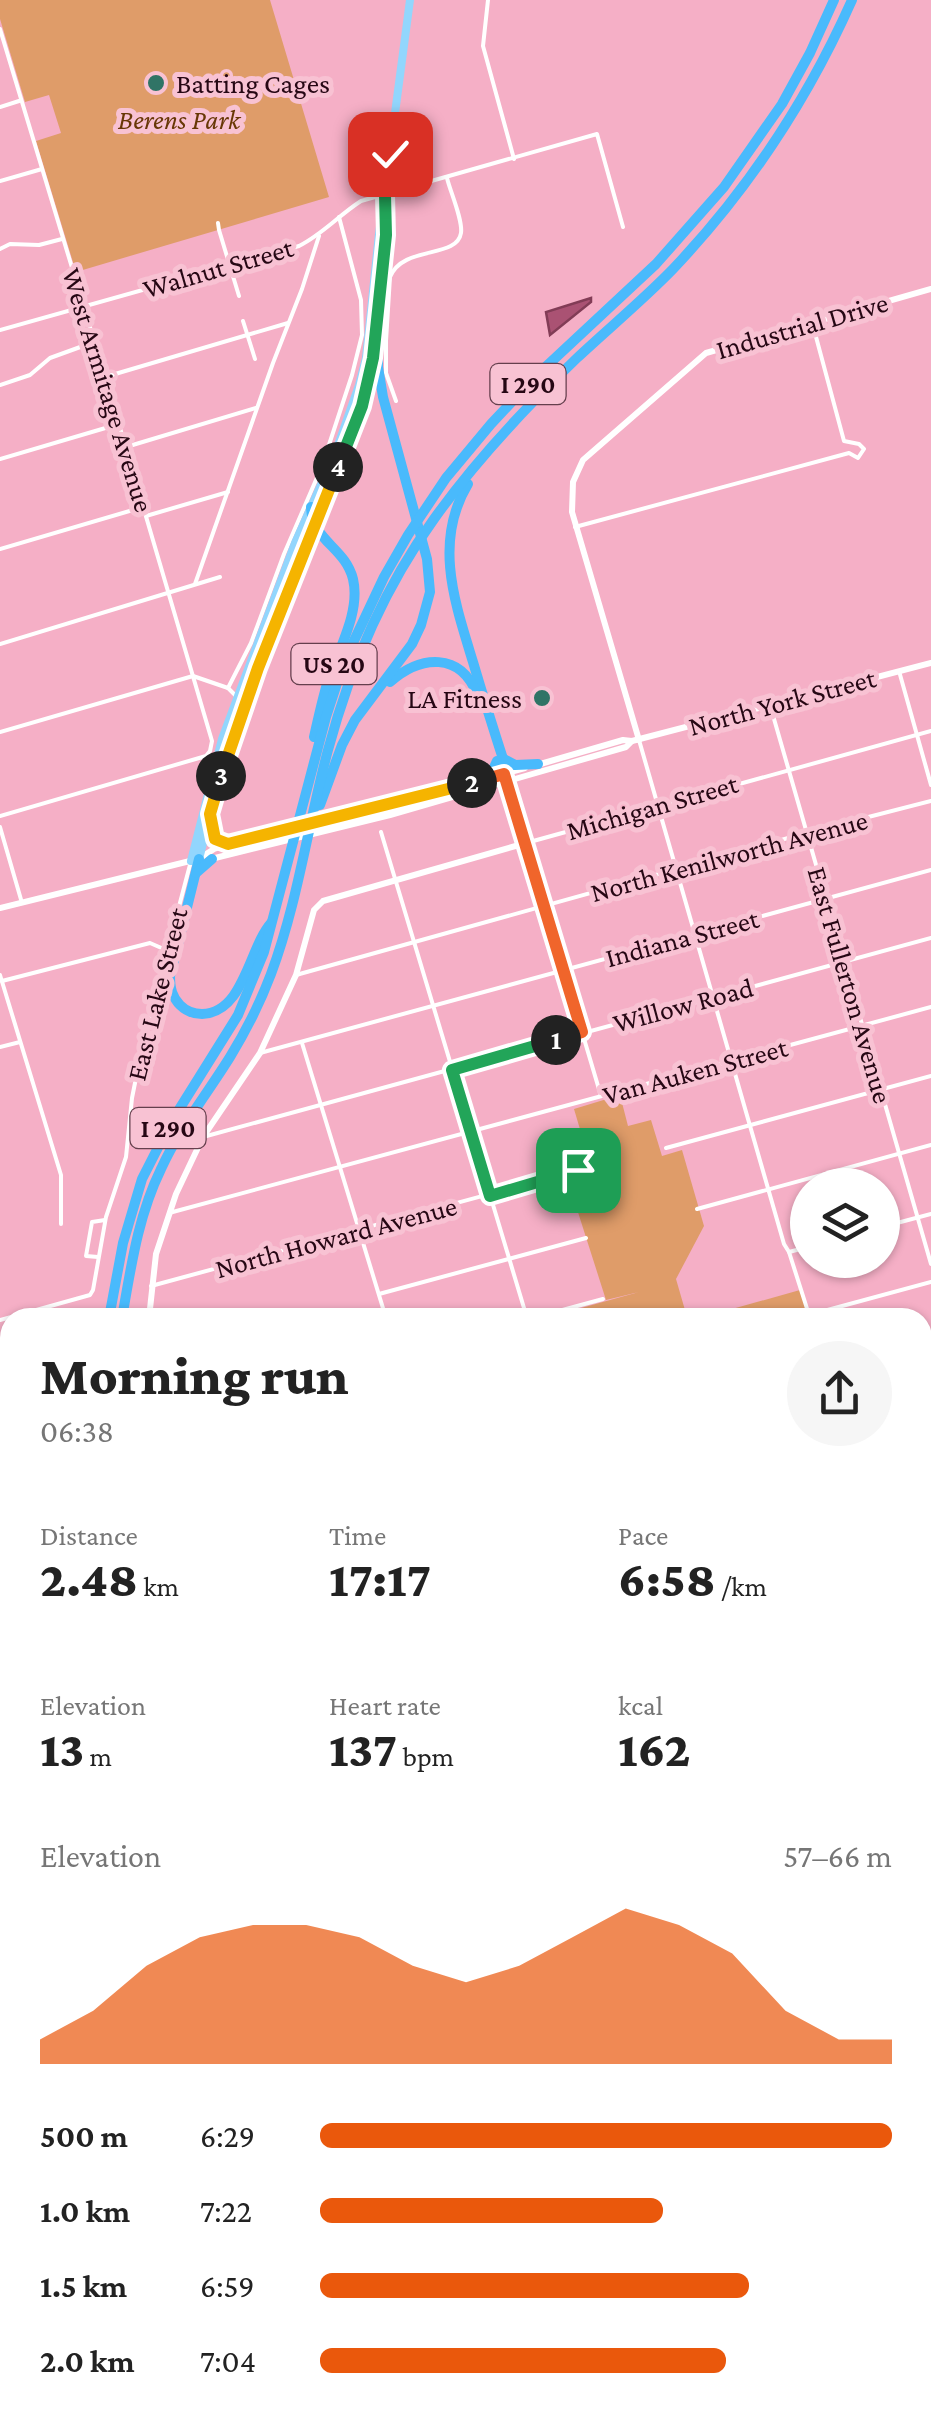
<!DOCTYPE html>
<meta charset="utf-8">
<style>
body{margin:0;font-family:"Crimson Pro",serif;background:#f6f6f6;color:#222;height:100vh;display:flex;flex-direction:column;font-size:38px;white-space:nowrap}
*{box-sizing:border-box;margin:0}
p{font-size:32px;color:#767676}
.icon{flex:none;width:55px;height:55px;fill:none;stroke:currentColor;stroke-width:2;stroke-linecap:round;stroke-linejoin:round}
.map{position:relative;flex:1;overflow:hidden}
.sheet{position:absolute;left:0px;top:1308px;width:932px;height:1112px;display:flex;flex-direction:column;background:#fff;border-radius:30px 30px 0 0;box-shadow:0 2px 8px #0004}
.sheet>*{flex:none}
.tools{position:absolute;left:790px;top:1168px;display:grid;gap:20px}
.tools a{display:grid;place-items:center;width:110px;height:110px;border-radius:50%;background:#fff;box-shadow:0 2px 8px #0004;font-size:50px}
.pin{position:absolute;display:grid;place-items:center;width:85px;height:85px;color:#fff;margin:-42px;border-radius:20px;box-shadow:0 5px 15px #0006}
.km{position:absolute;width:50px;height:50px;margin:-25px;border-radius:50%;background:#222;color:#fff;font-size:28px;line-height:50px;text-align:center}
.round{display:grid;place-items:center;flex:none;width:105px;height:105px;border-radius:52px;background:#f6f6f6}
.overview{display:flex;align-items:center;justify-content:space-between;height:170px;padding:0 40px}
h1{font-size:55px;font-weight:800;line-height:75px}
.metrics{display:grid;grid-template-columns:repeat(3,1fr);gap:15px;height:170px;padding:10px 40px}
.metrics div{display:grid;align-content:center}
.metrics b{font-size:50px;font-weight:800}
.metrics small{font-size:28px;font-weight:400}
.metrics p{font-size:28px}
.chart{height:280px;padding:20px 40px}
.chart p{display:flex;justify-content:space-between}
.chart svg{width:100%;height:180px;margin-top:10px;fill:#ea580c;opacity:.7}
ul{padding:0 40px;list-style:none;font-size:32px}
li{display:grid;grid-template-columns:160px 120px 1fr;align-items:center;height:75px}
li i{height:25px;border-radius:12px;background:#ea580c}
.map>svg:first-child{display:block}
.green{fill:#df9c69}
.water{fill:#aa5273;stroke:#823c56;stroke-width:2.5}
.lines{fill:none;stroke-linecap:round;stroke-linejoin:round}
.street{stroke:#fff;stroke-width:4}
.secondary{stroke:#fff;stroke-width:6}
.primary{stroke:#92d6fd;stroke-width:8}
.highway{stroke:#49bafc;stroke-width:10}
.rail-casing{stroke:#472231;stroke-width:6}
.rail{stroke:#f8c2d3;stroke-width:2.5;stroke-dasharray:8;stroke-linecap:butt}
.split-1-casing{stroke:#fff;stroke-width:20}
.split-2-casing{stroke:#fff;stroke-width:20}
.split-3-casing{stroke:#fff;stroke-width:20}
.split-4-casing{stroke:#fff;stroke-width:20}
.split-5-casing{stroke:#fff;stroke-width:20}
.split-1{stroke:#22a559;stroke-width:12}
.split-2{stroke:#f0652b;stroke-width:12}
.split-3{stroke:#f5b400;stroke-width:12}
.split-4{stroke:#f5b400;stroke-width:12}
.split-5{stroke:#22a559;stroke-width:12}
.poi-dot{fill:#307466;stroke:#f8c2d3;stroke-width:4}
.labels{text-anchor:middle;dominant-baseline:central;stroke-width:10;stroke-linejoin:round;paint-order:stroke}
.shield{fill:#f8c2d3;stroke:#653f4d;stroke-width:2.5}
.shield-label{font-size:25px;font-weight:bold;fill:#260714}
.poi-label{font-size:28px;fill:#260714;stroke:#f8c2d3;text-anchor:start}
.park-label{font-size:28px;font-style:italic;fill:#683706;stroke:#f8c2d3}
.street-label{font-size:28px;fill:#260714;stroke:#f8c2d3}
</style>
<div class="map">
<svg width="931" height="2419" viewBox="0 0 931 2419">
<rect width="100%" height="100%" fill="#f5afc6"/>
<!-- green -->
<g class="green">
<polygon points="0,0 270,0 329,197 76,272 36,141 61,133 49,95 25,102 0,19"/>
<polygon points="620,1095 628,1126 651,1120 662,1156 682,1150 704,1226 676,1279 687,1317 545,1318 639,1292 606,1300 576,1206 588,1202 571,1140 582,1136 574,1109"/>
<polygon points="800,1290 808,1317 700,1318"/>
</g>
<!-- water -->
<g class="water">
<polygon points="591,298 591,302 550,335 546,312"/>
<polygon points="931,1512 931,1731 923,1732 922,1514"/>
</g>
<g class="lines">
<!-- street -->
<g class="street">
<polyline points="488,0 483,46 514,159"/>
<polyline points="0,29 105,377 212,741 210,751 206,756 0,816"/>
<polyline points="0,107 19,101"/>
<polyline points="0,181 42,169"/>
<polyline points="218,223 219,230 239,296"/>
<polyline points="0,249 10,244 39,245 62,239"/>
<polyline points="243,321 255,359"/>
<path d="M0,330L299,246C323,234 339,215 361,201L597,134L623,227"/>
<polyline points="105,377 288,323"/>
<polyline points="0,385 30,375 50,358 94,342"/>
<path d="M396,401L386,373V341L390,277C403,245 457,259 461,233C463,220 450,191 447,178"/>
<polyline points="126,447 256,408"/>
<polyline points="0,459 119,424"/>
<polyline points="146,516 228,492"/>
<polyline points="575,527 849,453 858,458 864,449 859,444 844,441 812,322"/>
<polyline points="0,549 143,507"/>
<polyline points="195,584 273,363 302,289 319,236"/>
<polyline points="0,644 220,577"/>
<polyline points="899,671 931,785"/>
<polyline points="228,688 251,643 284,554 322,466 352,375 362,335 361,300 339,217"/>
<polyline points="770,705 931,1264"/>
<polyline points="0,732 193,676 228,688 238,698"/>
<polyline points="639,740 784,1244 789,1252 810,1318"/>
<polyline points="0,827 22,903"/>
<polyline points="381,832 527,1318"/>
<polyline points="0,975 61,1175 61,1224"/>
<polyline points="296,975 806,833 931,801"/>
<polyline points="2,981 150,943 166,950"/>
<polyline points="302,1043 386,1318"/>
<polyline points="0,1047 20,1042"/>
<polyline points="260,1053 931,870"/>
<polyline points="601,1096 526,843 931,731"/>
<polyline points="203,1137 931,938"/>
<polyline points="666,1148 931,1076"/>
<polyline points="697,1209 931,1145"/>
<polyline points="169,1213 931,1007"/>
<polyline points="882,1227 931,1214"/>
<polyline points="789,1252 808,1247"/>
<polyline points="98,1257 86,1256 92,1222 105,1220"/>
<polyline points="151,1286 578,1170"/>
<polyline points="379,1294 586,1238"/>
<polyline points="809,1315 931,1282"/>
<polyline points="360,1318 384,1311"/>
<polyline points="533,1318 603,1299"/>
<polyline points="0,1320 90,1295 93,1290 106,1217 126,1157 132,1098 143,1043 191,861"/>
<polyline points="922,1353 931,1351"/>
<polyline points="0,1355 10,1390"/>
<polyline points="922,1422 931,1420"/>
<polyline points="0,1467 10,1464"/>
<polyline points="922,1488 931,1485"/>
<polyline points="0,1547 10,1554"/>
<polyline points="0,1622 10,1606"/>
<polyline points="922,2167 931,2165"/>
<polyline points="922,2246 931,2274"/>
<polyline points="0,2258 10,2256"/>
<polyline points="306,2410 309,2419"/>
<polyline points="373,2410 375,2419"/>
<polyline points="437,2410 440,2419"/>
<polyline points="247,2419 250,2410"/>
</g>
<!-- secondary -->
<g class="secondary">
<polyline points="639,740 572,512 573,482 583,460 706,353 931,289"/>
<polyline points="537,765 623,740 632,741 931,663"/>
<polyline points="210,820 215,839 227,844"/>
<polyline points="200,858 214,849 228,844 404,801 525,768"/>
<polyline points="211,859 390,815 626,747 631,742"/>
<polyline points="0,908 194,860"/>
<polyline points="149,1318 156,1254 176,1194 203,1137 260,1053 296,975 314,910 323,901 526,843 505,774"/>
<polyline points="0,1400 10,1397"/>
<polyline points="922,1752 931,1751"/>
<polyline points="922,1823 931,1821"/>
</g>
<!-- primary -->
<g class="primary">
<polyline points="377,330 386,219"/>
<path d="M199,859C208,824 216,789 227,756C250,681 281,608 309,535C334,473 364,415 374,349"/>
<polyline points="191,861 222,739 295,543 336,451 359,385 366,358 379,234 410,0"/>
<polyline points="0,1890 10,1912"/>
<polyline points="0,1920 10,1953"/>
<polyline points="153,2410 156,2419"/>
<polyline points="165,2410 168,2419"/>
<polyline points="17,2412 59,2416 80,2410"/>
</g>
<!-- highway -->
<g class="highway">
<path d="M468,484C433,542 455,603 473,662C483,696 494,731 505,765V774"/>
<path d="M311,507C312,541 345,547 353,579C361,613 337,652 327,684C322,701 318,719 314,737"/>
<path d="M390,682C421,655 460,652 477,694"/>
<polyline points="502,758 515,765 538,764"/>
<polyline points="489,778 497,761"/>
<polyline points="320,805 342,745 355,720 412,644 421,625 430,592 427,559 383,397 378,367 377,327"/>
<path d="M199,859L170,976C170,988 172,997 180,1005C186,1011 194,1014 202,1014C244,1013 249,948 271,923"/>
<polyline points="196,873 212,859"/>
<polyline points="109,1318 123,1243 142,1179 170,1124 238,1015 264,952 326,717 344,662 384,577 408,535 446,478 491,424 537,375 656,264 724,187 782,104 810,53 834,0"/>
<path d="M122,1318C131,1267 138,1216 161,1169C179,1129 207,1094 230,1057C246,1031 260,1003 271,974C298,902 308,824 328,750C350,668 384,588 434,519C476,460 525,408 577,358C609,328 643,300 673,269C748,190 808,99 852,0"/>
<polyline points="0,1666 10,1657"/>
<path d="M0,1705C12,1719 7,1731 0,1746"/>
<polyline points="0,1767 10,1746"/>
<polyline points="922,1767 931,1765"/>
<polyline points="922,1782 931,1780"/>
<polyline points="0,1796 10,1775"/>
<polyline points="922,1805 931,1803"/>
<polyline points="0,1809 10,1804"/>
<polyline points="0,1865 10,1870"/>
<polyline points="0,1965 10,1978"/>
<polyline points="0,2025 10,2022"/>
<polyline points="0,2052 10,2050"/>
<polyline points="0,2115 10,2111"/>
</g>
<defs>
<g id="rail">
<polyline points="922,2156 931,2153"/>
<polyline points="0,2223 6,2223"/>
<polyline points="0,2289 10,2287"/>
</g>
</defs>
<!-- rail casing -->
<use href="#rail" class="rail-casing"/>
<!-- rail -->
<use href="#rail" class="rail"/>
</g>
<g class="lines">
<defs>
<polyline id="split-1" points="556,1040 452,1070 490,1196 578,1170"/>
<polyline id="split-2" points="472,783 504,774 582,1032 556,1040"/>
<polyline id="split-3" points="221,776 210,814 215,839 228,844 472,783"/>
<polyline id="split-4" points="221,776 258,668 338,467"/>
<polyline id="split-5" points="338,467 362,406 373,358 386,235 385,195 390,154"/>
</defs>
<!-- split-1 casing -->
<use href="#split-1" class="split-1-casing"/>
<!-- split-2 casing -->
<use href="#split-2" class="split-2-casing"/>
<!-- split-3 casing -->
<use href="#split-3" class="split-3-casing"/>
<!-- split-4 casing -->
<use href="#split-4" class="split-4-casing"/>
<!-- split-5 casing -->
<use href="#split-5" class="split-5-casing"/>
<!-- split-1 -->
<use href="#split-1" class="split-1"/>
<!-- split-2 -->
<use href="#split-2" class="split-2"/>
<!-- split-3 -->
<use href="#split-3" class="split-3"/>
<!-- split-4 -->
<use href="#split-4" class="split-4"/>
<!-- split-5 -->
<use href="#split-5" class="split-5"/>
</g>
<!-- markers -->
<g class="poi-dot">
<circle cx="156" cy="83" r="10"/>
<circle cx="542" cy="698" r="10"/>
</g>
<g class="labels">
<!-- shield labels -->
<g class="shield">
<rect x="490.5" y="364" width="75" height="40" rx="8"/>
<rect x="291.5" y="644" width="85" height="40" rx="8"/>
<rect x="130.5" y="1108" width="75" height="40" rx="8"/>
</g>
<g class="shield-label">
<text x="528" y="384">I 290</text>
<text x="334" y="664">US 20</text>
<text x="168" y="1128">I 290</text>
</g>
<!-- poi labels -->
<g class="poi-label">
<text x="176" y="83">Batting Cages</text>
<text x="522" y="698" text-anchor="end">LA Fitness</text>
</g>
<!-- park labels -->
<g class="park-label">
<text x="179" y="119">Berens Park</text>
</g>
<!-- street labels -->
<g class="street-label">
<text transform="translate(218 268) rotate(-16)">Walnut Street</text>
<text transform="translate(802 326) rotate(-16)">Industrial Drive</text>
<text transform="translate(108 390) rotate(73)">West Armitage Avenue</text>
<text transform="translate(782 702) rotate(-15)">North York Street</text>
<text transform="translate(652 807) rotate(-16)">Michigan Street</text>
<text transform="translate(729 856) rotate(-15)">North Kenilworth Avenue</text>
<text transform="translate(682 938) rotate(-15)">Indiana Street</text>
<text transform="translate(850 985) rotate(74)">East Fullerton Avenue</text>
<text transform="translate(157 994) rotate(-76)">East Lake Street</text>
<text transform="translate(683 1005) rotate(-15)">Willow Road</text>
<text transform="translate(695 1071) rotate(-15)">Van Auken Street</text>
<text transform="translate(336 1237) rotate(-15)">North Howard Avenue</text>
</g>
</g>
</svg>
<div class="tools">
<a><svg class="icon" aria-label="layers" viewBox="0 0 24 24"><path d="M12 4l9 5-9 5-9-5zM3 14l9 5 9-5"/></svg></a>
</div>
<div class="pin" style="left:578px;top:1170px;background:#1e9e55"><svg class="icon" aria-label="arrive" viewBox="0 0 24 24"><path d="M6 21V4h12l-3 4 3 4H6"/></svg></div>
<div class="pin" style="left:390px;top:154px;background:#d93025"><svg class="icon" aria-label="check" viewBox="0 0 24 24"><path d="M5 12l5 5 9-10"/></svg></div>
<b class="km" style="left:556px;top:1040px">1</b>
<b class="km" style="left:472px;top:783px">2</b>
<b class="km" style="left:221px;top:776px">3</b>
<b class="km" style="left:338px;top:467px">4</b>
<section class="sheet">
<div class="overview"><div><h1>Morning run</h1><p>06:38</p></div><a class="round"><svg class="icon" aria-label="share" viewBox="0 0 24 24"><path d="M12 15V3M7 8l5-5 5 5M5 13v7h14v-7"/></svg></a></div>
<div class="metrics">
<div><p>Distance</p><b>2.48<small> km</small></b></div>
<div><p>Time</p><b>17:17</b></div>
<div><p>Pace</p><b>6:58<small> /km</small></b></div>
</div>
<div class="metrics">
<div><p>Elevation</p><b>13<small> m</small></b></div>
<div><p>Heart rate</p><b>137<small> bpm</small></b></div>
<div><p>kcal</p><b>162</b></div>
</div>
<div class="chart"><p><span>Elevation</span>57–66 m</p>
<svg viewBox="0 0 160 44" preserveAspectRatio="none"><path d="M0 44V38L10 31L20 20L30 13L40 10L50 10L60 13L70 20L80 24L90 20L100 13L110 6L120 10L130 17L140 31L150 38L160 38V44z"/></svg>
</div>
<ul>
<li><b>500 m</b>6:29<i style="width:100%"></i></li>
<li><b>1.0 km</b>7:22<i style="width:60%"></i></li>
<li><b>1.5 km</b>6:59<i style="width:75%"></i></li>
<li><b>2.0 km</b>7:04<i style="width:71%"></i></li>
</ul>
</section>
</div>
